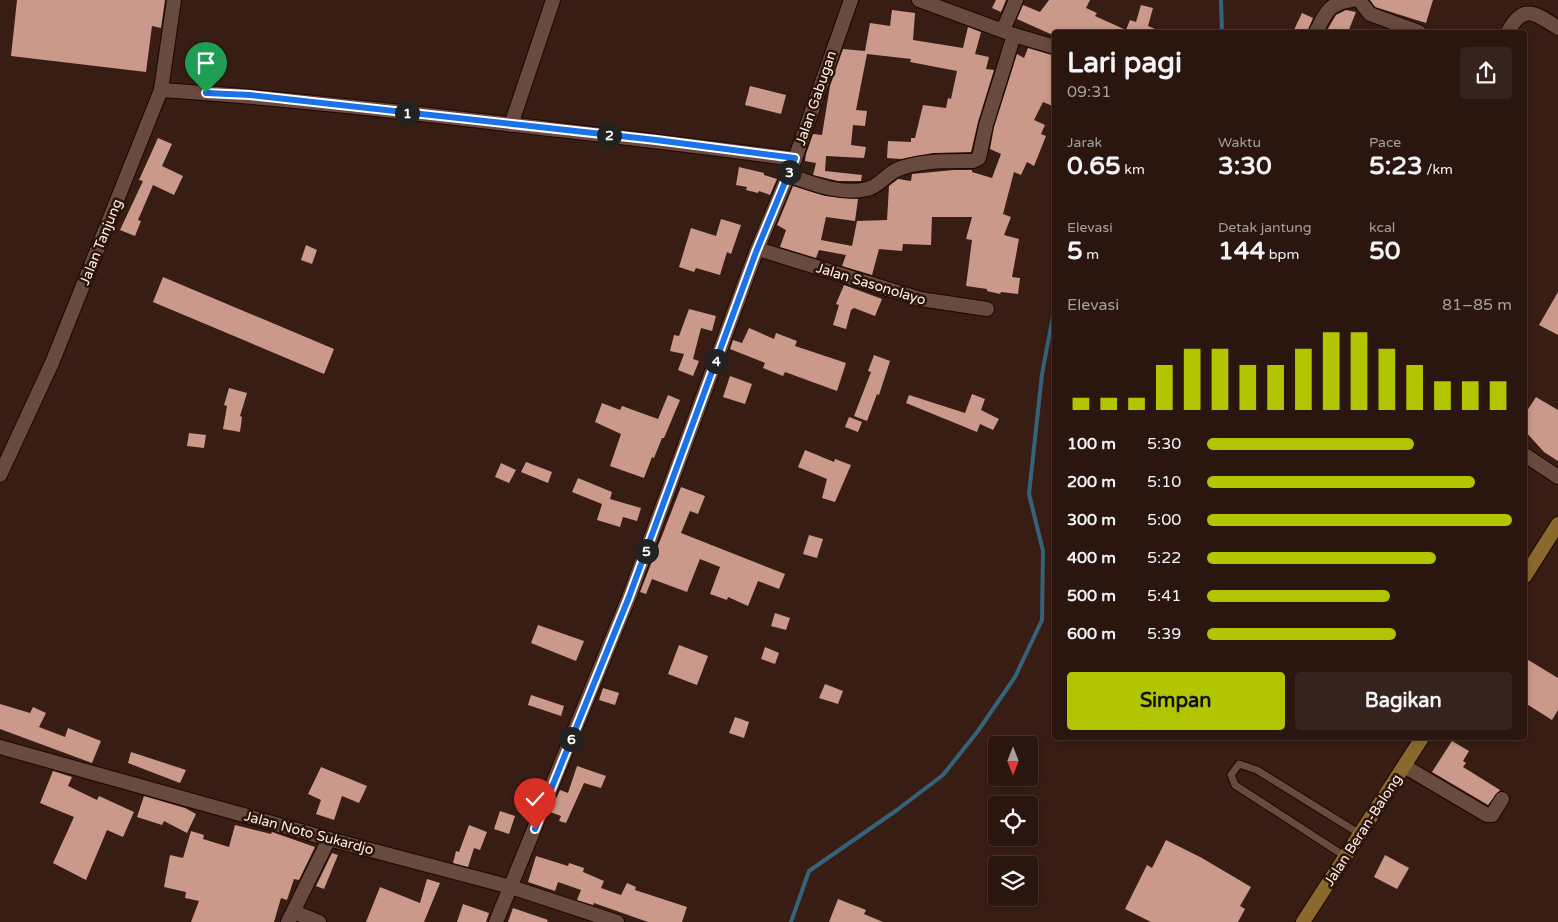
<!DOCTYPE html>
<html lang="id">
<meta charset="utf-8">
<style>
body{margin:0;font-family:"Varela Round",sans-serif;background:#36231d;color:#f1f3f6;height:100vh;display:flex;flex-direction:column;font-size:19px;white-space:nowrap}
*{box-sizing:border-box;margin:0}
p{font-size:16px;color:#a59f9e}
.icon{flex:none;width:28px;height:28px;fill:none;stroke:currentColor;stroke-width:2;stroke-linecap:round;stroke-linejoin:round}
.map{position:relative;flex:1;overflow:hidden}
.side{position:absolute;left:1052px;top:30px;width:475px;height:710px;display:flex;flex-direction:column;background:#2a160f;border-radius:5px;box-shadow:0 2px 8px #0003,0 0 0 1px #46352f}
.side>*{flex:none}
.needle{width:32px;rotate:180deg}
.fabs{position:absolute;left:988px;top:736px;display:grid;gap:10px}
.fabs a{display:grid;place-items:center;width:50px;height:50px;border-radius:5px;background:#2a160f;box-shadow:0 2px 8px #0003,0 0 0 1px #46352f;font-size:25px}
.pin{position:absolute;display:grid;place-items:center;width:42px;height:42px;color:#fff;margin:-51px -21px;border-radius:50% 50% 50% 0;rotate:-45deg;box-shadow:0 0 5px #0007}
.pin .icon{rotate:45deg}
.km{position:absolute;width:25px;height:25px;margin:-12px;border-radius:50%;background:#222;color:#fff;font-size:14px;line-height:25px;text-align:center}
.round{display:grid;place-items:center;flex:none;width:52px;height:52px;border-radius:5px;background:#36231d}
.overview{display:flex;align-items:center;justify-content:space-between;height:85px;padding:0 15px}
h1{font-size:28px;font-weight:700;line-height:38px}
.stats{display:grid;grid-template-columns:repeat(3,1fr);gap:8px;height:85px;padding:5px 15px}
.stats div{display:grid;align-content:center}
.stats b{font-size:25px;font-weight:700}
.stats small{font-size:14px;font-weight:400}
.stats p{font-size:14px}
.chart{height:140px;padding:10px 15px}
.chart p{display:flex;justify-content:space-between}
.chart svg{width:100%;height:90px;margin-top:5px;stroke:#b1c500;stroke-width:6}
.button{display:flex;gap:10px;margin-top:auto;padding:10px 15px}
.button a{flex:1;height:58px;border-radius:5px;background:#b1c500;color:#111;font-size:20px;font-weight:700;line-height:58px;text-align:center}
.button a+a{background:#36231d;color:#f1f3f6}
ul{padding:0 15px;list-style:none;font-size:16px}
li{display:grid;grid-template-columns:80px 60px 1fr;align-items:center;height:38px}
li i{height:12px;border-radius:6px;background:#b1c500}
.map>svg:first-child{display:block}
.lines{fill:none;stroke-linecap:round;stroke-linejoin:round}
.stream{stroke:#35637a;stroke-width:4}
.building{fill:#ca998a}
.service-casing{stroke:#1e0601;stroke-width:9}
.minor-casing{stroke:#1e0601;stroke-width:16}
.secondary-casing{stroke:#1e0601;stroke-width:16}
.service{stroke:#684a3f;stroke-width:7}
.minor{stroke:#684a3f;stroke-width:14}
.secondary{stroke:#8b692e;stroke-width:14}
.route-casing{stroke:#fff;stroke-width:10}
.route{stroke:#1a73e8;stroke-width:6}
.labels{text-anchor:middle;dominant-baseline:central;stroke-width:5;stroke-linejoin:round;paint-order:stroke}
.street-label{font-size:14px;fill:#fdeee8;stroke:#2d140a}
</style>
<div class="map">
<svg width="1558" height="922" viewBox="0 0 1558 922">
<rect width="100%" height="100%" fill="#381d14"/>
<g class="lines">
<!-- stream -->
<g class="stream">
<polyline points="1221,0 1222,32"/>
<polyline points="791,922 809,871 897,810 943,775 978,731 1015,677 1042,620 1043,551 1029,494 1042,374 1055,305"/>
</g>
</g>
<!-- building -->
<g class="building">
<polygon points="17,0 165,0 161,28 152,26 146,72 11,56"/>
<polygon points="996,0 1006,0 1001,12 992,8"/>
<polygon points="1049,0 1090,0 1086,8 1097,13 1095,16 1126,30 1130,20 1136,22 1141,5 1153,8 1148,26 1162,32 1055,32 1055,36 1017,19 1023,5 1040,12"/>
<polygon points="1370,0 1433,0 1426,23 1375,7"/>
<polygon points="892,10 915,13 913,40 963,48 968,27 981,32 975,54 989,57 986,69 994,70 978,122 971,152 933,153 901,159 887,158 888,141 911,142 911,138 915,138 923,105 946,108 948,98 951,99 957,71 910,62 911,59 867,54 856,110 867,111 865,126 853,125 851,145 866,147 864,158 826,156 825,171 862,175 861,181 838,181 813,175 816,163 805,161 806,154 813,134 822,135 830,86 843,49 865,51 870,23 890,26"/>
<polygon points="1346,10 1356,12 1348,32 1326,32 1336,15"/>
<polygon points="1302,13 1313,18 1307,32 1293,32"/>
<polygon points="1028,48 1055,56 1055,107 1043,102 1034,120 1045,125 1041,134 1046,136 1034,166 1027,162 1021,175 1014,172 1003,214 1011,217 1004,235 1019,239 1012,277 1020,278 1018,294 1001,292 1000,294 987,291 987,289 966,286 972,240 966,239 972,217 932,217 931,245 903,244 902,251 879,249 872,275 842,266 846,255 819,250 816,258 780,247 786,230 777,225 793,186 825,196 858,199 855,221 826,217 821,240 852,246 857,221 887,220 889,186 898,179 911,181 912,174 954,170 972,170 972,172 992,178 1001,154 990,149 994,127 1017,54 1024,58"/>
<polygon points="750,86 786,95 781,114 745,105"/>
<polygon points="158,138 172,144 162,166 183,176 174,195 153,185 138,220 141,221 135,236 120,230 143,181 139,180"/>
<polygon points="739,167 764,173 764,175 777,179 770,195 759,191 758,193 746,190 747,187 736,185"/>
<polygon points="721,219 741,225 731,254 727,252 720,275 696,268 694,272 679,267 691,228 716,236"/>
<polygon points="306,245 317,250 312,264 301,260"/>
<polygon points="163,277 334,349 324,374 153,302"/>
<polygon points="844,285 882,299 875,316 854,308 851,310 846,329 833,325 839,305 836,304"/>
<polygon points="1558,292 1558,335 1539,325"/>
<polygon points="689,309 716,316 712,331 701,328 693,359 699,361 693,376 678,370 684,354 670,351 674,335 679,336"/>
<polygon points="749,328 774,339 776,333 797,341 795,346 846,363 837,391 785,372 783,376 763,368 765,363 730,349 733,340 742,343"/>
<polygon points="874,355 890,361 879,395 877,394 867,421 854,416 871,372 868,371"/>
<polygon points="730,376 752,384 745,404 723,397"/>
<polygon points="229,388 247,393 240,416 242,417 240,432 223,429 227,406 224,405"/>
<polygon points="972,394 985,399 981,410 999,419 993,430 980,424 977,432 906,403 909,395 965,413"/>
<polygon points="668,395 680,400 664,438 662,438 654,458 652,457 644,478 610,466 621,434 595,422 602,403 620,410 622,406 658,419"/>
<polygon points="1536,397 1558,410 1558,461 1544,452 1525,431 1525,414"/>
<polygon points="849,417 862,422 858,432 845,427"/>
<polygon points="189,433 206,435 204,448 187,446"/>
<polygon points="805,450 834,462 835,459 851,465 835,502 822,498 827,479 798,467"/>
<polygon points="526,462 552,472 548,483 521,472"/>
<polygon points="501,463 516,470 509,483 495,477"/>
<polygon points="578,478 612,492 610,499 641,508 637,521 623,517 620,527 597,520 602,504 572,492"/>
<polygon points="681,487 705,496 698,514 690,511 681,533 785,574 779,589 758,581 748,606 728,597 727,600 710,594 720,567 700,559 687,592 652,579 646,594 640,592"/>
<polygon points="809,535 823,539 817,558 803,554"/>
<polygon points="775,613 790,618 786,630 771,626"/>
<polygon points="538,625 584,641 576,661 531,643"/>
<polygon points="679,645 708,656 697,685 668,674"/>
<polygon points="765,647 779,653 775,664 761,659"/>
<polygon points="1525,658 1558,678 1558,710 1552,720 1525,703"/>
<polygon points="825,684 843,691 838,704 819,698"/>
<polygon points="603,688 619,693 615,705 599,700"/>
<polygon points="531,695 564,706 561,716 528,705"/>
<polygon points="0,704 30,713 33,707 46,713 39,727 65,737 68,728 101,741 92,763 0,729"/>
<polygon points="735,717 749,722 744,738 729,733"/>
<polygon points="1452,741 1469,751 1463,761 1466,763 1463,767 1500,790 1488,805 1432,772"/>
<polygon points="131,752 186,770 180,783 128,763"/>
<polygon points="577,766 606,776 601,788 584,783 566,823 559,821 561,816 550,812 560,790 568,793"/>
<polygon points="321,767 367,786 359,803 342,796 334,820 316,814 321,800 308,794"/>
<polygon points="53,771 72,777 68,786 97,800 99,796 134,812 123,837 107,830 86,880 53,863 74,817 40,803"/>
<polygon points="144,796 185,808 196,814 187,833 164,821 162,825 137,817"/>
<polygon points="500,811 515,816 509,834 494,829"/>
<polygon points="235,825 271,834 272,832 315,847 299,880 294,879 287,900 281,898 274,922 191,922 199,901 185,898 186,892 164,887 170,855 183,858 191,831 204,835 203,839 229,847"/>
<polygon points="469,825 487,832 480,850 474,848 468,867 453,863 456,851 459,852"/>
<polygon points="1166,840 1202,858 1251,887 1240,906 1245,909 1238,922 1151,922 1125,909 1147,865 1152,868"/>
<polygon points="332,853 338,855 324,889 316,886"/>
<polygon points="1385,855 1409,868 1397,889 1374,877"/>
<polygon points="536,856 568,866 569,863 584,868 583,872 604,881 601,888 621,895 627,883 636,887 635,890 687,907 682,922 648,922 594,903 593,905 577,900 581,890 558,882 555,891 528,882"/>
<polygon points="427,879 440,883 424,922 366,922 380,887 420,903"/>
<polygon points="838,899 866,910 864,914 883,922 829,922"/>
<polygon points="463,904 489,913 486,922 457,922"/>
<polygon points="513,908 548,920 547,922 508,922"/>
</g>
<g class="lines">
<defs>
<polyline id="service" points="1346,857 1235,785 1231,775 1239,764 1257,770 1360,834"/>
<g id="minor">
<polyline points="1359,0 1370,14 1419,32"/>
<polyline points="1003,30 1016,0"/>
<path d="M1316,32C1326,12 1329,3 1352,0"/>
<path d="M1508,32C1523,3 1536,13 1558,28"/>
<polyline points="1014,35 1055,47"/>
<path d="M161,90C271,97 380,109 490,122C592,134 693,145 795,159"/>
<polyline points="511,125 553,0"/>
<path d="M788,175C813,184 840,195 867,189C878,187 886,175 896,170C919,160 948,161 973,161L979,158L986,125L1014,35L919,0"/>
<polyline points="758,249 920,299 987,309"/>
<polyline points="1525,455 1558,477"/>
<polyline points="0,475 52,363 161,90 174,0"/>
<polyline points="0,747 329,839 511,887 617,922"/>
<polyline points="1404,766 1487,815 1492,815 1502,799"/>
<polyline points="294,912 319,922"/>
<polyline points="288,922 329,839"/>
<polyline points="496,922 629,597 756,252 795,159 851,0"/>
</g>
<g id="secondary">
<polyline points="1525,576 1558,524"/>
<polyline points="1303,922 1422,738"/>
</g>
</defs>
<!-- service casing -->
<use href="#service" class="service-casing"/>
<!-- minor casing -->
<use href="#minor" class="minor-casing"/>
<!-- secondary casing -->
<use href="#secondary" class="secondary-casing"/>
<!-- service -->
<use href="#service" class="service"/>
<!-- minor -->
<use href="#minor" class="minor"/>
<!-- secondary -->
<use href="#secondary" class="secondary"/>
</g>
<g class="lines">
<defs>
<polyline id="route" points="206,93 250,95 656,140 795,158 756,252 629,597 535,829"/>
</defs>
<!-- route casing -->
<use href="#route" class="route-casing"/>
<!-- route -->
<use href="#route" class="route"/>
</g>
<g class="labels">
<!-- street labels -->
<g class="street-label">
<text transform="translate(816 98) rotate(-71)">Jalan Gabugan</text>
<text transform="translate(101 242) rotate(-68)">Jalan Tanjung</text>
<text transform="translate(871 284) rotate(17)">Jalan Sasonolayo</text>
<text transform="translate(1363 830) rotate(-57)">Jalan Beran-Balong</text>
<text transform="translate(309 833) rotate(15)">Jalan Noto Sukardjo</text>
</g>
</g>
</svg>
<div class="fabs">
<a><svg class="needle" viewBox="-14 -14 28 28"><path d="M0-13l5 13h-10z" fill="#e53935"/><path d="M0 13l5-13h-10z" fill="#a59f9e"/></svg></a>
<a><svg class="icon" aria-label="locate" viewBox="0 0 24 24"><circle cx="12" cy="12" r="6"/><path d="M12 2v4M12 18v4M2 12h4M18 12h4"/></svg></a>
<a><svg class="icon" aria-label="layers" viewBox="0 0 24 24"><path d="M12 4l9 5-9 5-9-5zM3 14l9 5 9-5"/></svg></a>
</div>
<div class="pin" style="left:206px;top:93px;background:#1e9e55"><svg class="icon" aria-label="arrive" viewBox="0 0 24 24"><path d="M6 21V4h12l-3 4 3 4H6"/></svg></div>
<div class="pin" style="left:535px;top:829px;background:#d93025"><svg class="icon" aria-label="check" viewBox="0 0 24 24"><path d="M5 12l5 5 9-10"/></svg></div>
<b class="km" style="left:407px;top:113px">1</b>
<b class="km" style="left:609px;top:135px">2</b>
<b class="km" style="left:789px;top:172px">3</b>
<b class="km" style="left:716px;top:361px">4</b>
<b class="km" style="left:646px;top:551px">5</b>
<b class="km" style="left:571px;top:739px">6</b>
<section class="side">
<div class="overview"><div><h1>Lari pagi</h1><p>09:31</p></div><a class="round"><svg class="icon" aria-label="share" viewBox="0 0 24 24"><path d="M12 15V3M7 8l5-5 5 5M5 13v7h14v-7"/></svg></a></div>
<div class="stats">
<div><p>Jarak</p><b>0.65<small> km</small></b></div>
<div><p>Waktu</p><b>3:30</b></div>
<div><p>Pace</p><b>5:23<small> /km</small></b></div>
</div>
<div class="stats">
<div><p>Elevasi</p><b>5<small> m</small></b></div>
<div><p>Detak jantung</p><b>144<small> bpm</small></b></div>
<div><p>kcal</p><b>50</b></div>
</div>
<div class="chart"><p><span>Elevasi</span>81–85 m</p>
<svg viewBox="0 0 160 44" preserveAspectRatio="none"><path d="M5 44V38M15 44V38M25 44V38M35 44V22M45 44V14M55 44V14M65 44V22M75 44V22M85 44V14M95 44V6M105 44V6M115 44V14M125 44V22M135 44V30M145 44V30M155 44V30"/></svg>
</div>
<ul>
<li><b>100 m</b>5:30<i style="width:68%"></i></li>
<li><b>200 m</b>5:10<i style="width:88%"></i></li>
<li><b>300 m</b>5:00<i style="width:100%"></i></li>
<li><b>400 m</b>5:22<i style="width:75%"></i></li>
<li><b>500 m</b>5:41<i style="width:60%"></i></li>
<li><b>600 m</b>5:39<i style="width:62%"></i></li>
</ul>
<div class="button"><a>Simpan</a><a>Bagikan</a></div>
</section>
</div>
